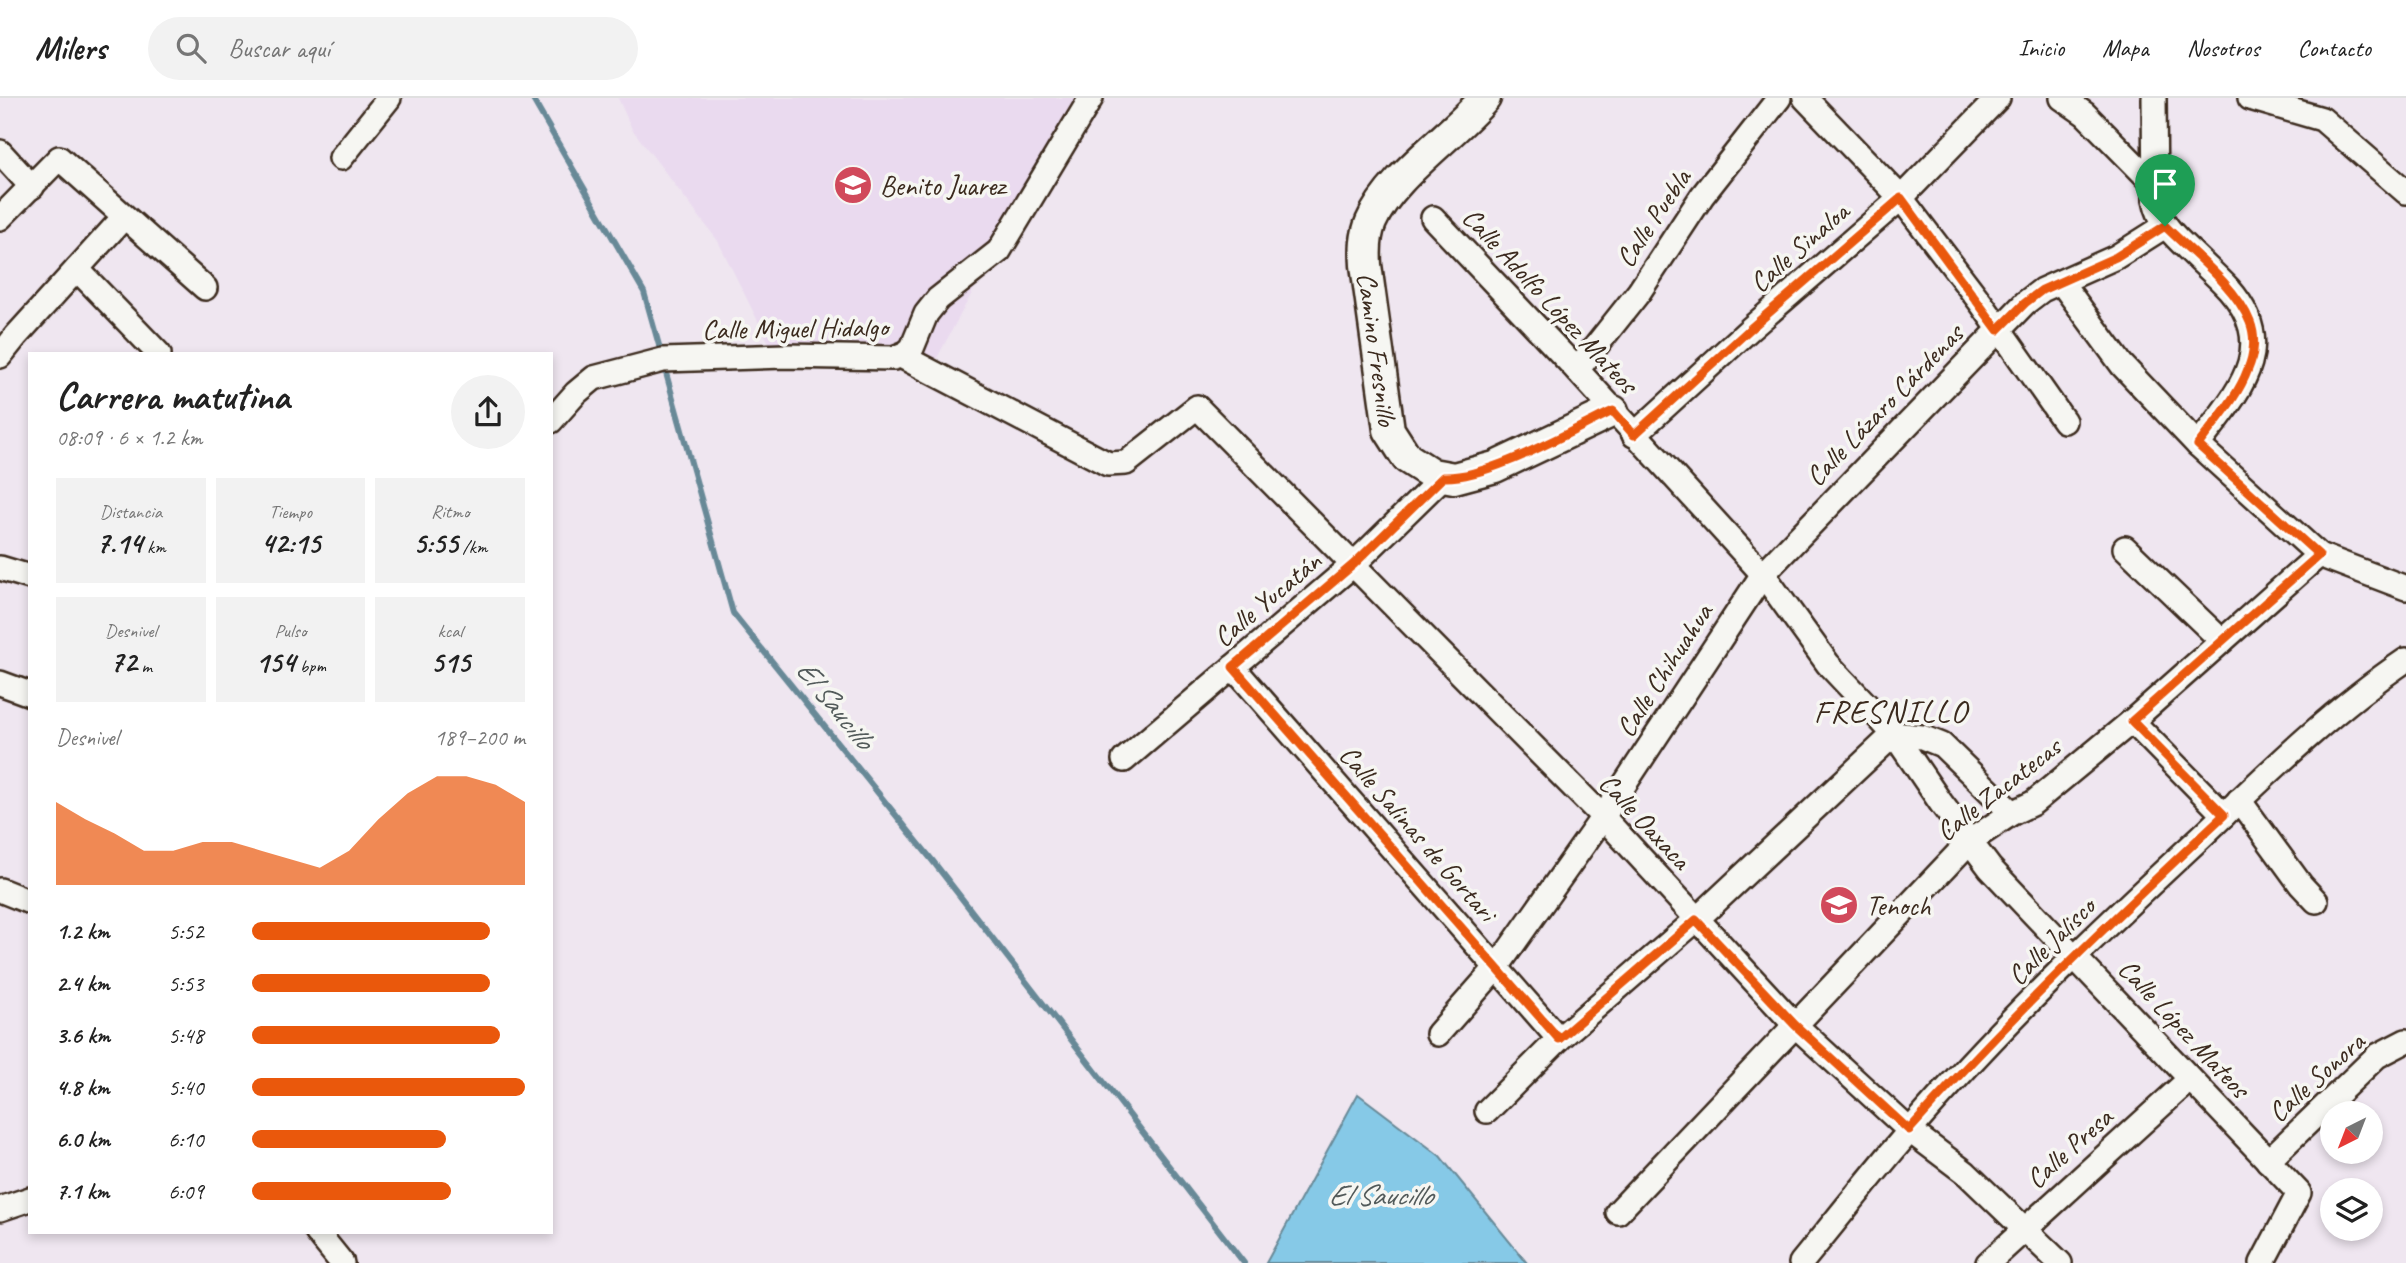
<!DOCTYPE html>
<html lang="es">
<meta charset="utf-8">
<style>
body{margin:0;font-family:Caveat,sans-serif;background:#f2f2f2;color:#222;height:100vh;display:flex;flex-direction:column;font-size:26px;white-space:nowrap}
*{box-sizing:border-box;margin:0}
p{font-size:23px;color:#767676}
.icon{flex:none;width:38px;height:38px;fill:none;stroke:currentColor;stroke-width:2;stroke-linecap:round;stroke-linejoin:round}
.map{position:relative;flex:1;overflow:hidden}
.side{position:absolute;left:28px;top:254px;width:525px;height:882px;display:flex;flex-direction:column;background:#fff;border-radius:0px;box-shadow:0 4px 10px #0003}
.side>*{flex:none}
.needle{width:46px;rotate:222deg}
.fabs{position:absolute;left:2320px;top:1003px;display:grid;gap:14px}
.fabs a{display:grid;place-items:center;width:63px;height:63px;border-radius:50%;background:#fff;box-shadow:0 4px 10px #0003;font-size:35px}
.pin{position:absolute;display:grid;place-items:center;width:60px;height:60px;color:#fff;margin:-72px -30px;border-radius:50% 50% 50% 0;rotate:-45deg;box-shadow:0 0 7px #0007}
.pin .icon{rotate:45deg}
.round{display:grid;place-items:center;flex:none;width:74px;height:74px;border-radius:37px;background:#f2f2f2}
.overview{display:flex;align-items:center;justify-content:space-between;height:119px;padding:0 28px}
h1{font-size:38px;font-weight:600;line-height:52px}
.stats{display:grid;grid-template-columns:repeat(3,1fr);gap:10px;height:119px;padding:7px 28px}
.stats div{display:grid;align-content:center;border-radius:0px;background:#f2f2f2;text-align:center}
.stats b{font-size:30px;font-weight:600}
.stats small{font-size:19px;font-weight:400}
.stats p{font-size:19px}
.chart{height:196px;padding:14px 28px}
.chart p{display:flex;justify-content:space-between}
.chart svg{width:100%;height:126px;margin-top:7px;fill:#ea580c;opacity:.7}
ul{padding:0 28px;list-style:none;font-size:23px}
li{display:grid;grid-template-columns:112px 84px 1fr;align-items:center;height:52px}
li i{height:18px;border-radius:9px;background:#ea580c}
header{display:flex;align-items:center;gap:42px;box-sizing:border-box;height:98px;padding:0 35px;background:#fff;border-bottom:2px solid #e0e0e0}
header strong{font-size:33px}
nav{display:flex;gap:38px;margin-inline-start:auto;font-size:24px}
.search{width:490px;height:63px;background:#f2f2f2;display:flex;align-items:center;gap:18px;box-sizing:border-box;padding:0 24px;border-radius:38px;color:#767676;font-size:26px}
.map>svg:first-child{display:block}
.built{fill:#eadaef}
.water{fill:#86c9e7;stroke:#688997;stroke-width:2}
.lines{fill:none;stroke-linecap:round;stroke-linejoin:round}
.stream{stroke:#688997;stroke-width:6}
.minor-casing{stroke:#3b2a1e;stroke-width:28}
.tertiary-casing{stroke:#3b2a1e;stroke-width:35}
.minor{stroke:#f6f6f2;stroke-width:23}
.tertiary{stroke:#f6f6f2;stroke-width:30}
.route-casing{stroke:#fff;stroke-width:14}
.route{stroke:#ea580c;stroke-width:9}
.labels{text-anchor:middle;dominant-baseline:central;stroke-width:7;stroke-linejoin:round;paint-order:stroke}
.poi-label{font-size:28px;fill:#3b2a1e;stroke:#f6f6f2;text-anchor:start}
.street-label{font-size:28px;fill:#3b2a1e;stroke:#f6f6f2}
.water-label{font-size:30px;font-style:italic;fill:#525a5a;stroke:#f6f6f2}
.quarter-label{font-size:32px;letter-spacing:2px;fill:#3b2a1e;stroke:#f6f6f2}
</style>
<header>
<strong>Milers</strong>
<div class="search"><svg class="icon" aria-label="search" viewBox="0 0 24 24"><circle cx="10" cy="10" r="6"/><path d="M15 15l6 6"/></svg>Buscar aquí</div>
<nav><a>Inicio</a><a>Mapa</a><a>Nosotros</a><a>Contacto</a></nav>
</header>
<div class="map">
<svg width="2406" height="1165" viewBox="0 0 2406 1165">
<rect width="100%" height="100%" fill="#efe6f0"/>
<filter id="ink" filterUnits="userSpaceOnUse"><feTurbulence type="fractalNoise" baseFrequency=".0143" numOctaves="2"/><feDisplacementMap in="SourceGraphic" scale="14" xChannelSelector="R" yChannelSelector="G"/><feConvolveMatrix kernelMatrix="1 2 1 2 8 2 1 2 1" color-interpolation-filters="sRGB"/></filter>
<g filter="url(#ink)">
<!-- built -->
<polygon class="built" points="618,0 1077,0 931,271 877,245 772,251 718,143 632,31"/>
<!-- water -->
<polygon class="water" points="1358,996 1440,1058 1527,1165 1266,1165"/>
<g class="lines">
<!-- stream -->
<g class="stream">
<polyline points="532,0 644,194 662,258"/>
<polyline points="664,268 733,515 932,762 1244,1165"/>
</g>
<defs>
<g id="minor">
<polyline points="1805,0 1901,100 1981,205 2064,323"/>
<polyline points="2062,0 2085,16 2155,87"/>
<path d="M2154,0L2155,101C2159,124 2173,137 2190,153C2203,166 2217,178 2229,191C2282,251 2235,297 2198,347"/>
<polyline points="2250,0 2322,21 2406,94"/>
<polyline points="0,54 32,89"/>
<polyline points="341,60 389,0"/>
<polyline points="0,120 59,60 205,190"/>
<polyline points="1433,120 1577,272 1763,476 1828,566 1894,636 1941,705 1990,770 2299,1095 2262,1165"/>
<polyline points="77,171 159,256"/>
<polyline points="2061,184 2122,267 2198,347 2319,457 2406,490"/>
<polyline points="0,258 16,238 124,119"/>
<polyline points="901,258 1108,366 1126,365 1197,309 1603,719 1795,927 1909,1032 1966,1075 2060,1165"/>
<polyline points="1577,272 1639,194 1702,98 1779,0"/>
<polyline points="551,323 576,295 594,280 663,262 785,258 894,260 906,255 912,250 926,216 938,201 999,153 1091,0"/>
<polyline points="1634,337 1750,231 1901,100 1998,0"/>
<polyline points="2125,450 2222,543"/>
<polyline points="0,470 30,479"/>
<polyline points="1233,569 1559,941"/>
<polyline points="0,585 30,596"/>
<polyline points="2132,623 2224,717"/>
<polyline points="1124,662 1354,466 1443,379"/>
<polyline points="2239,702 2301,787 2316,803"/>
<polyline points="0,792 30,804"/>
<polyline points="1438,936 1497,869 1603,719 1763,476 2025,205 2042,192 2116,159 2165,128"/>
<polyline points="1487,1013 1559,941 1696,822 1894,636 1922,639 1942,647 2012,715"/>
<polyline points="2268,1063 2377,958 2406,943"/>
<polyline points="0,1111 30,1101"/>
<polyline points="1618,1114 1970,743 2012,715 2033,705 2132,623 2319,457"/>
<polyline points="317,1134 342,1165"/>
<path d="M1801,1165C1851,1104 1900,1041 1954,983C2032,897 2117,817 2202,738C2267,676 2332,612 2406,562"/>
<polyline points="1988,1165 2190,981"/>
</g>
<g id="tertiary">
<path id="s1" d="M1485,0C1452,39 1390,79 1371,124C1365,138 1365,152 1366,167L1389,332L1407,360L1432,376L1454,380L1495,369L1613,313"/>
</g>
</defs>
<!-- minor casing -->
<use href="#minor" class="minor-casing"/>
<!-- tertiary casing -->
<use href="#tertiary" class="tertiary-casing"/>
<!-- minor -->
<use href="#minor" class="minor"/>
<!-- tertiary -->
<use href="#tertiary" class="tertiary"/>
</g>
</g>
<g class="lines" filter="url(#ink)">
<defs>
<path id="route" d="M1901,100L1998,232L2025,205L2042,192L2116,159L2165,128C2192,155 2236,188 2250,224C2256,239 2254,257 2248,271C2238,299 2215,324 2198,347L2319,457L2132,623L2224,717C2116,818 2008,921 1909,1032L1795,927L1696,822L1559,941L1233,569L1354,466L1443,379C1489,381 1570,333 1613,313L1634,337L1750,231Z"/>
</defs>
<!-- route casing -->
<use href="#route" class="route-casing"/>
<!-- route -->
<use href="#route" class="route"/>
</g>
<!-- icons -->
<defs>
<symbol id="school-disc" viewBox="-11 -11 22 22"><circle r="9.5" fill="#d1495b" stroke="#f6f6f2"/><path d="M0-5L7-2L0 1L-7-2ZM-4 1L0 2.5L4 1V4Q0 6-4 4Z" fill="#fff"/></symbol>
</defs>
<g fill-rule="evenodd">
<use href="#school-disc" x="831" y="65" width="44" height="44"/>
<use href="#school-disc" x="1817" y="785" width="44" height="44"/>
</g>
<g class="labels">
<!-- poi labels -->
<g class="poi-label">
<text x="880" y="87">Benito Juarez</text>
<text x="1866" y="807">Tenoch</text>
</g>
<!-- street labels -->
<g class="street-label">
<text transform="translate(1653 120) rotate(-56)">Calle Puebla</text>
<text transform="translate(1799 149) rotate(-41)">Calle Sinaloa</text>
<text transform="translate(1550 202) rotate(47)">Calle Adolfo López Mateos</text>
<text transform="translate(795 230) rotate(-1)">Calle Miguel Hidalgo</text>
<text stroke="none"><textPath href="#s1" startOffset="298">Camino Fresnillo</textPath></text>
<text transform="translate(1884 307) rotate(-46)">Calle Lázaro Cárdenas</text>
<text transform="translate(1267 501) rotate(-40)">Calle Yucatán</text>
<text transform="translate(1664 572) rotate(-57)">Calle Chihuahua</text>
<text transform="translate(1998 691) rotate(-38)">Calle Zacatecas</text>
<text transform="translate(1645 723) rotate(47)">Calle Oaxaca</text>
<text transform="translate(1418 735) rotate(49)">Calle Salinas de Gortari</text>
<text transform="translate(2051 843) rotate(-45)">Calle Jalisco</text>
<text transform="translate(2184 930) rotate(47)">Calle López Mateos</text>
<text transform="translate(2316 979) rotate(-42)">Calle Sonora</text>
<text transform="translate(2069 1050) rotate(-42)">Calle Presa</text>
</g>
<!-- water labels -->
<g class="water-label">
<text transform="translate(835 606) rotate(51)">El Saucillo</text>
<text x="1380" y="1097">El Saucillo</text>
</g>
<!-- quarter labels -->
<g class="quarter-label">
<text x="1891" y="613">FRESNILLO</text>
</g>
</g>
</svg>
<div class="fabs">
<a><svg class="needle" viewBox="-14 -14 28 28"><path d="M0-13l5 13h-10z" fill="#e53935"/><path d="M0 13l5-13h-10z" fill="#767676"/></svg></a>
<a><svg class="icon" aria-label="layers" viewBox="0 0 24 24"><path d="M12 4l9 5-9 5-9-5zM3 14l9 5 9-5"/></svg></a>
</div>
<div class="pin" style="left:2165px;top:128px;background:#1e9e55"><svg class="icon" aria-label="arrive" viewBox="0 0 24 24"><path d="M6 21V4h12l-3 4 3 4H6"/></svg></div>
<section class="side">
<div class="overview"><div><h1>Carrera matutina</h1><p>08:09 · 6 × 1.2 km</p></div><a class="round"><svg class="icon" aria-label="share" viewBox="0 0 24 24"><path d="M12 15V3M7 8l5-5 5 5M5 13v7h14v-7"/></svg></a></div>
<div class="stats">
<div><p>Distancia</p><b>7.14<small> km</small></b></div>
<div><p>Tiempo</p><b>42:15</b></div>
<div><p>Ritmo</p><b>5:55<small> /km</small></b></div>
</div>
<div class="stats">
<div><p>Desnivel</p><b>72<small> m</small></b></div>
<div><p>Pulso</p><b>154<small> bpm</small></b></div>
<div><p>kcal</p><b>515</b></div>
</div>
<div class="chart"><p><span>Desnivel</span>189–200 m</p>
<svg viewBox="0 0 160 44" preserveAspectRatio="none"><path d="M0 44V15L10 21L20 26L30 32L40 32L50 29L60 29L70 32L80 35L90 38L100 32L110 21L120 12L130 6L140 6L150 9L160 15V44z"/></svg>
</div>
<ul>
<li><b>1.2 km</b>5:52<i style="width:87%"></i></li>
<li><b>2.4 km</b>5:53<i style="width:87%"></i></li>
<li><b>3.6 km</b>5:48<i style="width:91%"></i></li>
<li><b>4.8 km</b>5:40<i style="width:100%"></i></li>
<li><b>6.0 km</b>6:10<i style="width:71%"></i></li>
<li><b>7.1 km</b>6:09<i style="width:73%"></i></li>
</ul>
</section>
</div>
